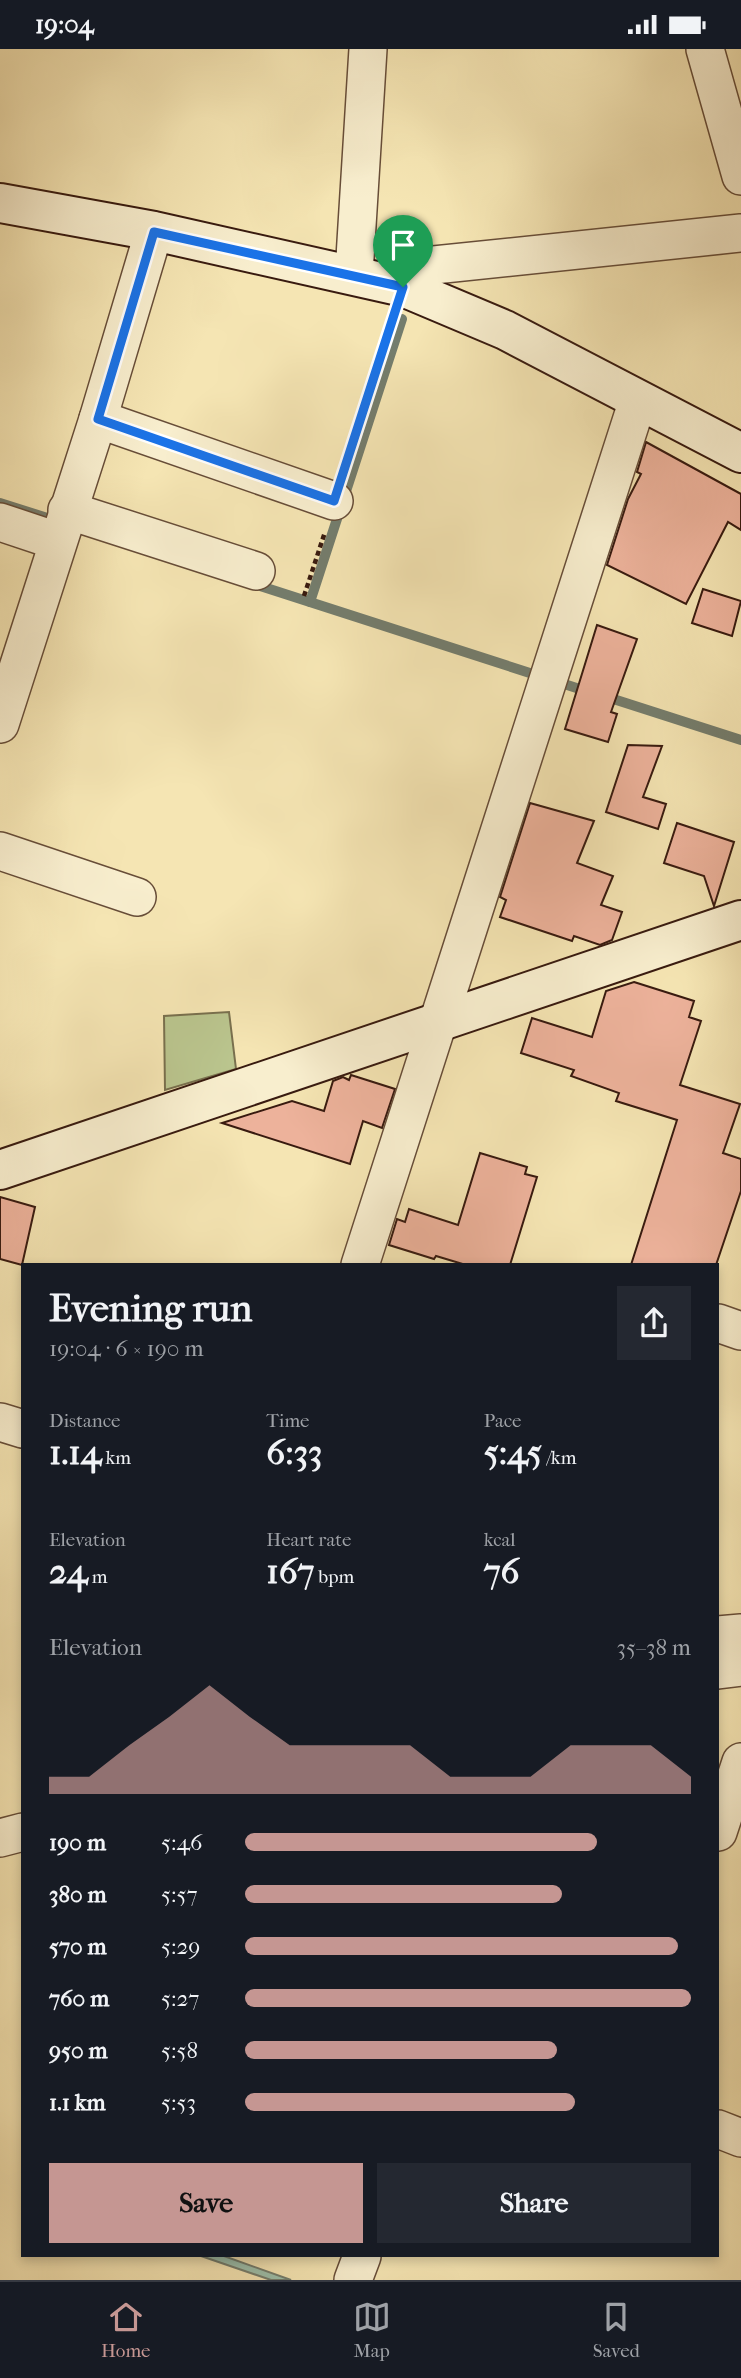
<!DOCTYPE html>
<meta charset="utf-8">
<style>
body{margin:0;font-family:"IM FELL French Canon",serif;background:#242831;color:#f1f3f6;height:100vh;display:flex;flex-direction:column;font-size:26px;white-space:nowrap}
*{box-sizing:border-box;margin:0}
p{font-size:23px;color:#9ea1a6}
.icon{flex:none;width:38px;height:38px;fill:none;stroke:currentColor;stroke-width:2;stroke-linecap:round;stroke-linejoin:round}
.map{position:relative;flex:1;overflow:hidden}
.sheet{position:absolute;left:21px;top:1214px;width:698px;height:994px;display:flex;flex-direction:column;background:#171b24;border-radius:0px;box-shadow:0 4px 10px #0003}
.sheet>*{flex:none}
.pin{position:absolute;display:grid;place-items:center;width:60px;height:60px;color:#fff;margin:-72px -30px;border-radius:50% 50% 50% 0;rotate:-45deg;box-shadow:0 0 7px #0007}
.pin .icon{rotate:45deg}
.round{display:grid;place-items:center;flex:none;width:74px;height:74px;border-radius:0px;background:#242831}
.head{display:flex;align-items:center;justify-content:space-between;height:119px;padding:0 28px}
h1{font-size:38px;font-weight:700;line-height:52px}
.metrics{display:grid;grid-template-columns:repeat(3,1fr);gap:10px;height:119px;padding:7px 28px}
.metrics div{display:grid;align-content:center}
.metrics b{font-size:35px;font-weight:700}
.metrics small{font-size:19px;font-weight:400}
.metrics p{font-size:19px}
.chart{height:196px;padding:14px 28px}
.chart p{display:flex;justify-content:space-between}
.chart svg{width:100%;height:126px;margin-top:7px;fill:#c59692;opacity:.7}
.cta{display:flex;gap:14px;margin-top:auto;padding:14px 28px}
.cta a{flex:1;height:80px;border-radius:0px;background:#c59692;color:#111;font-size:28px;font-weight:700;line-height:80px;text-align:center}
.cta a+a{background:#242831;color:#f1f3f6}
ul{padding:0 28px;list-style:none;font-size:23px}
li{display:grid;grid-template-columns:112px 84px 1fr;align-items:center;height:52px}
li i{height:18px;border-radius:9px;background:#c59692}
.status{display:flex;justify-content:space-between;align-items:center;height:49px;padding:0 35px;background:#171b24;direction:ltr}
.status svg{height:19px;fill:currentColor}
.dock{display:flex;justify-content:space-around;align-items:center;height:98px;border-top:2px solid #363941;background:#171b24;font-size:19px;color:#9ea1a6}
.dock a{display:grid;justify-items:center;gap:4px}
.dock .on{color:#c59692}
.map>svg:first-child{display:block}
.green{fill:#bac58e;stroke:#79704e;stroke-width:2}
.water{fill:#9cbfab;stroke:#747d6d;stroke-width:2}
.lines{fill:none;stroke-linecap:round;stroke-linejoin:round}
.stream{stroke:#747d6d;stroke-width:10}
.building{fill:#edb29b;stroke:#381a0f;stroke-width:2}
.street-casing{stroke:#674d38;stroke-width:40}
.secondary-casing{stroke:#381a0f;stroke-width:42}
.path{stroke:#381a0f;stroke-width:4.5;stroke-dasharray:5 3.5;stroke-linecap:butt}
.street{stroke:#f8eece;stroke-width:37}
.secondary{stroke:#f8eece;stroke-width:38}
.route-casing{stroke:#fff;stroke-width:14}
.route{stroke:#1a73e8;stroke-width:9}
</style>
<div class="status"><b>19:04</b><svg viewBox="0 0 49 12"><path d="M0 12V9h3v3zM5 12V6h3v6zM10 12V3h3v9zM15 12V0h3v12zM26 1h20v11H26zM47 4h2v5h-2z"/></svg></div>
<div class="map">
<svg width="741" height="2231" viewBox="0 0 741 2231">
<rect width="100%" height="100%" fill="#f5e5b3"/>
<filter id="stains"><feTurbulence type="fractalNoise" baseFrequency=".00286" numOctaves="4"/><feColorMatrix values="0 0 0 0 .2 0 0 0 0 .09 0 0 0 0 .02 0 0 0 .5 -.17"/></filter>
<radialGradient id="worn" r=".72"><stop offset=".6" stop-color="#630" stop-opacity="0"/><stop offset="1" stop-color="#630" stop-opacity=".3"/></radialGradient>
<!-- green -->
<polygon class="green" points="229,963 236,1020 165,1041 164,967"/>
<!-- water -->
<polygon class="water" points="201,2207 224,2207 291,2231 271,2231"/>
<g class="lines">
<!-- stream -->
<g class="stream">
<polyline points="0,454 60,473"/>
<polyline points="254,535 589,643"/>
<polyline points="310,553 402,270"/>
<polyline points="604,647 741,691"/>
</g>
</g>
<!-- building -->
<g class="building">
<polygon points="646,393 741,445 741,481 728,473 686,555 607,516 628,450 641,425 637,423"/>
<polygon points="703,540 741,552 732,587 692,574"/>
<polygon points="597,576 637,590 611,663 617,665 608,693 565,680"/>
<polygon points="628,696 662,697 643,748 666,755 658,780 606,763"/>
<polygon points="530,754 594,772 577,814 613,827 601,856 622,863 612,891 600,896 574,887 572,892 500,868 506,851 500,848"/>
<polygon points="677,774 734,793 714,857 704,827 664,814"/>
<polygon points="634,933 694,952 689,968 701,972 680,1036 740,1055 723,1104 741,1110 741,1142 716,1216 631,1216 677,1071 616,1052 619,1044 571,1027 574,1021 521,1004 532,969 592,988 606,942"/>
<polygon points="351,1026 395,1040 382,1079 363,1072 350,1115 222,1074 292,1052 324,1062 333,1032 343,1028 349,1031"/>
<polygon points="480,1104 527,1118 525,1125 537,1128 510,1216 466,1216 436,1207 434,1210 389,1196 397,1170 405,1173 409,1160 458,1176"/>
<polygon points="0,1148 35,1158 22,1216 0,1210"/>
</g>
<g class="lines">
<defs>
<g id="street">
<polyline points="705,0 741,127"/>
<polyline points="354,225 368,0"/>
<polyline points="403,238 411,227 434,216 741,184"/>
<polyline points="98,370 334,452"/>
<polyline points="67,461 256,522"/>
<polyline points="0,473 57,492"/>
<polyline points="0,675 98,370 154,182"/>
<polyline points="0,802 137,848"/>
<polyline points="360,1216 638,351"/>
<polyline points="718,1274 741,1282"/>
<polyline points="0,1373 23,1380"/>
<polyline points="718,1586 741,1584"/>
<polyline points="718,1621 741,1618"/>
<polyline points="718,1783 741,1713"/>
<polyline points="0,1789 23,1783"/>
<polyline points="718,2080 741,2089"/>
<polyline points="353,2231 362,2207"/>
</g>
<g id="secondary">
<polyline points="0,154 154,182 403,238 505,281 741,404"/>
<polyline points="0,1121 741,871"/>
</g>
</defs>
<!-- street casing -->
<use href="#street" class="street-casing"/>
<!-- secondary casing -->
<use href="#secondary" class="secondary-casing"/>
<!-- path -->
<g class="path">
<polyline points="344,421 393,269"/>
<polyline points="304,547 325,483"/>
</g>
<!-- street -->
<use href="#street" class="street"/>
<!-- secondary -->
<use href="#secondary" class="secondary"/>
</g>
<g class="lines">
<defs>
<polygon id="route" points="154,183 403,238 334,452 98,370"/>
</defs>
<!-- route casing -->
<use href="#route" class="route-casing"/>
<!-- route -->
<use href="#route" class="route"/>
</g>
<rect width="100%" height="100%" filter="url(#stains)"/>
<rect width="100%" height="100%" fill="url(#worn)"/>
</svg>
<div class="pin" style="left:403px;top:238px;background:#1e9e55"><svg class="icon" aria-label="arrive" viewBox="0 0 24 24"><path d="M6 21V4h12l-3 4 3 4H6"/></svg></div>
<section class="sheet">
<div class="head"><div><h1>Evening run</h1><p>19:04 · 6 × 190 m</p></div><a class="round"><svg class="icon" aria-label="share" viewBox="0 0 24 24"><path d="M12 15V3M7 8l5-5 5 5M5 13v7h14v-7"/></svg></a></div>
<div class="metrics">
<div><p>Distance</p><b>1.14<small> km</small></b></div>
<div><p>Time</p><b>6:33</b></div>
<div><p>Pace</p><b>5:45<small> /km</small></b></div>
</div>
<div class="metrics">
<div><p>Elevation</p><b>24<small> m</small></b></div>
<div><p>Heart rate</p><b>167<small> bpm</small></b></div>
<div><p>kcal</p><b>76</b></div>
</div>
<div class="chart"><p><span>Elevation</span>35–38 m</p>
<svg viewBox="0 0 160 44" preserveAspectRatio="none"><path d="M0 44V38L10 38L20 27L30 17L40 6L50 17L60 27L70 27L80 27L90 27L100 38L110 38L120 38L130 27L140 27L150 27L160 38V44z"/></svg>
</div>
<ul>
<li><b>190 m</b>5:46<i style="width:79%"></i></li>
<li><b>380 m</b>5:57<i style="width:71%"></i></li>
<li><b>570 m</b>5:29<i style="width:97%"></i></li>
<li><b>760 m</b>5:27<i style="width:100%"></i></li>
<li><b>950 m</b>5:58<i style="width:70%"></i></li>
<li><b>1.1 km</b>5:53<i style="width:74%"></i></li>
</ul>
<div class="cta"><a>Save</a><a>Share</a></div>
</section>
</div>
<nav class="dock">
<a class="on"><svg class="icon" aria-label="home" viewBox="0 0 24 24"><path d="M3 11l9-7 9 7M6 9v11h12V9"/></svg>Home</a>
<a><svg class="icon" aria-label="map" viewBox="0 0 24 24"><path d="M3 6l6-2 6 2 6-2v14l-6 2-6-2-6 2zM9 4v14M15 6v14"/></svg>Map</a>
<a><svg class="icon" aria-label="saved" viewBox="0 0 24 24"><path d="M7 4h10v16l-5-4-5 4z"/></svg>Saved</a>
</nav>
